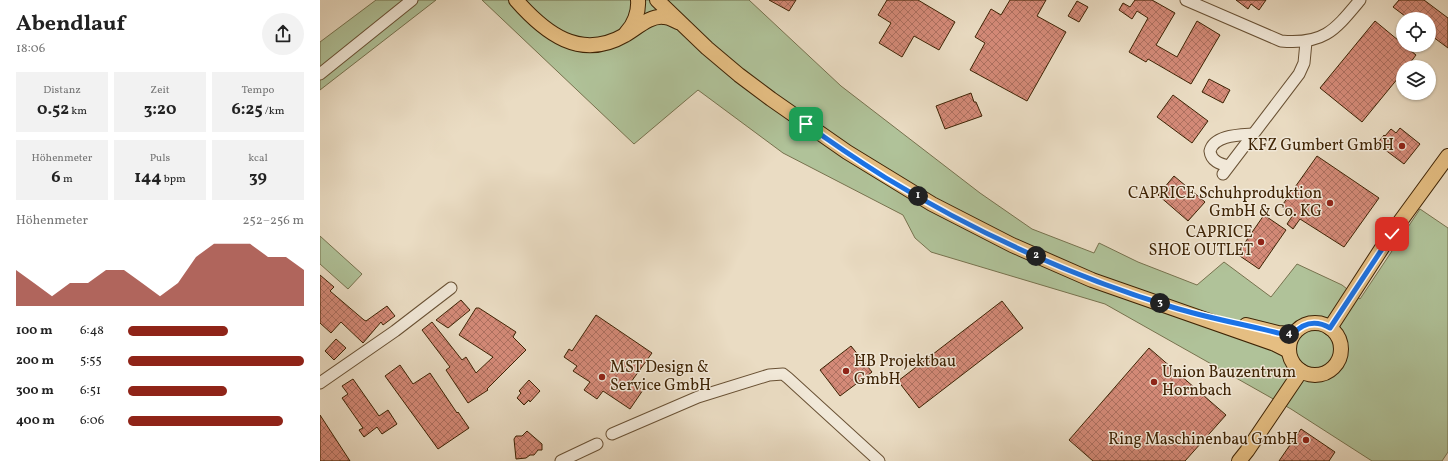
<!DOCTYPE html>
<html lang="de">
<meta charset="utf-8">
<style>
body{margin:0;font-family:Vollkorn,serif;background:#f2f2f2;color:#222;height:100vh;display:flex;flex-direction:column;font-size:15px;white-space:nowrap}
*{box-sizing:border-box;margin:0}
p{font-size:13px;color:#767676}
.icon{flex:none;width:22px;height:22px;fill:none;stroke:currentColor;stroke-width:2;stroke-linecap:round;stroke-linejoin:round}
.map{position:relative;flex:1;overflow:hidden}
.sheet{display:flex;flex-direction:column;background:#fff;width:320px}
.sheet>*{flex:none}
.fabs{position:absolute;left:1076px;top:12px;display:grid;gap:8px}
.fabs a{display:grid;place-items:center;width:40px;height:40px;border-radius:50%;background:#fff;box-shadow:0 1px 3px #0004;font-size:20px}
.pin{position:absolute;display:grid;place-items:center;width:34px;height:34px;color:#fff;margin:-17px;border-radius:8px;box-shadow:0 2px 6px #0006}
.km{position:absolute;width:20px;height:20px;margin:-10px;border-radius:50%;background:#222;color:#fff;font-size:11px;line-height:20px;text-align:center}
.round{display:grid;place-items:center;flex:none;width:42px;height:42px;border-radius:21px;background:#f2f2f2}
.summary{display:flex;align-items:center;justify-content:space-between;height:68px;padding:0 16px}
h1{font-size:22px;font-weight:700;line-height:30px}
.stats{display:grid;grid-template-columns:repeat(3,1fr);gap:6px;height:68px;padding:4px 16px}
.stats div{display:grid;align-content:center;border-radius:0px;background:#f2f2f2;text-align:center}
.stats b{font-size:17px;font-weight:700}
.stats small{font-size:11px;font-weight:400}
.stats p{font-size:11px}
.chart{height:112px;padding:8px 16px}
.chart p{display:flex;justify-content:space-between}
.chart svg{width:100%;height:72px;margin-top:4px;fill:#8f2418;opacity:.7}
ul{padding:0 16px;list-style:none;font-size:13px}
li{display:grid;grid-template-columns:64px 48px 1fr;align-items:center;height:30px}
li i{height:10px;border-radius:5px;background:#8f2418}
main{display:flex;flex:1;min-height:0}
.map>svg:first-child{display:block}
.green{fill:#b0c299;stroke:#77724e}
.building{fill:url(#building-cross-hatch);stroke:#3e2304}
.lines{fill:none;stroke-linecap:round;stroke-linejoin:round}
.minor-casing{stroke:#695134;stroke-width:13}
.major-casing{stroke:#3e2304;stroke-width:16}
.minor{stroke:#f1e8d8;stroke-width:11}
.major{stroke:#e5be82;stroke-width:14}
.route-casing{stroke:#fff;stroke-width:8}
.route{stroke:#1a73e8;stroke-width:5}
.poi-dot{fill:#8f2418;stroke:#f1e8d8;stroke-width:1.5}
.labels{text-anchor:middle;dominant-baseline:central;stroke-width:3;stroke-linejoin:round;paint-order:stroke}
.poi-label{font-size:16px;fill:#3e2304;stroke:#f1e8d8;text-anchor:end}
</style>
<main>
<section class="sheet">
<div class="summary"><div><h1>Abendlauf</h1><p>18:06</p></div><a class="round"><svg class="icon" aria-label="share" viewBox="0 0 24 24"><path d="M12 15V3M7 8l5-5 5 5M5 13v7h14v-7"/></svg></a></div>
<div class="stats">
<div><p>Distanz</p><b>0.52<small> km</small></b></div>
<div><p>Zeit</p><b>3:20</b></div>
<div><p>Tempo</p><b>6:25<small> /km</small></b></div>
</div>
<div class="stats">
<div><p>Höhenmeter</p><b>6<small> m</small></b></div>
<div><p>Puls</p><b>144<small> bpm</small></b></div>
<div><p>kcal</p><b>39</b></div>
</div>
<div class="chart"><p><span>Höhenmeter</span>252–256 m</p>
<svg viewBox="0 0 160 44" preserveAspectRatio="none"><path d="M0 44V22L10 30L20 38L30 30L40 30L50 22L60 22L70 30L80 38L90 30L100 14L110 6L120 6L130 6L140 14L150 14L160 22V44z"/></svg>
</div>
<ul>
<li><b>100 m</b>6:48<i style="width:57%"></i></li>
<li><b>200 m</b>5:55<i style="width:100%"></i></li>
<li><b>300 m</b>6:51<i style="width:56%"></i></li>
<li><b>400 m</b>6:06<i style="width:88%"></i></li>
</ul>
</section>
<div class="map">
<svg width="1128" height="461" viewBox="0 0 1128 461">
<defs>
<pattern id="building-cross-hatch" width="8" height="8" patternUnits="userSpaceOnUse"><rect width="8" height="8" fill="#d48a78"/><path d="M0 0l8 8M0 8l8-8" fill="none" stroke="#ad7060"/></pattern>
</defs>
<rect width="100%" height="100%" fill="#eadcc3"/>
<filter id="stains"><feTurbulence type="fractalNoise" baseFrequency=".005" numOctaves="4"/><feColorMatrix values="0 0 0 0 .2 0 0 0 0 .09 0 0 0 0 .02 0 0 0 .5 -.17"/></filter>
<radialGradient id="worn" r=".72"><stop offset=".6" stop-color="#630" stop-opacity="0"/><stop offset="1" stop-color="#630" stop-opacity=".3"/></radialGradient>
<!-- green -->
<g class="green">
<polygon points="56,0 116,0 0,90 0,42"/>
<polygon points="162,0 429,0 521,86 660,193 712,229 774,253 779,243 818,262 877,285 904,262 951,297 977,264 1022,285 1040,299 1100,209 1128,228 1128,452 1122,461 1052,461 971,409 785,304 611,252 595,238 583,215 463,153 378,90 314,144"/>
<polygon points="0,236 42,274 28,289 0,264"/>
</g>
<!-- building -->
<g class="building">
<polygon points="449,0 476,0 469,11"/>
<polygon points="567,0 598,0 635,22 619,50 594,36 582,57 559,43 571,23 558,15"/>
<polygon points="690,0 726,0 717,16 746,32 707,101 650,70 665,43 655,37 671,9 681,15"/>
<polygon points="815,0 832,0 855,13 836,45 857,57 877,21 900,35 871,84 828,59 826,62 809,52 828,18 817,11 812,19 799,10 803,3 810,7"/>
<polygon points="916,0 946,0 939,10 931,4 928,9"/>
<polygon points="1079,0 1104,0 1128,18 1128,48 1109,34 1109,19 1089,19 1073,7"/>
<polygon points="757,1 768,7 759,22 748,16"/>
<polygon points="1055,21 1096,55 1087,67 1083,67 1083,72 1042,122 1000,88"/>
<polygon points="889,79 910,90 903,103 882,92"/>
<polygon points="651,93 654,102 656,102 662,116 625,129 616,106"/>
<polygon points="853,95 888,121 872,143 837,117"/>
<polygon points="1080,128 1100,144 1084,164 1064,149 1063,150 1056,145 1064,135 1065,136 1071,129 1076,133"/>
<polygon points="997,156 1059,198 1024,247 980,219 973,229 967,224 973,215 961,207"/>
<polygon points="854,176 885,202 868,221 838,195"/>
<polygon points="944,215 966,230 939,269 917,254"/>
<polygon points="0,275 14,287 10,291 44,320 46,321 67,306 75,316 63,325 61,322 43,343 21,322 11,333 0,323"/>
<polygon points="141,300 150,310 128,328 116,320"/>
<polygon points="682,301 703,328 599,408 578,381"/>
<polygon points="156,308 159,308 196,332 193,337 206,350 167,389 168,390 148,403 126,370 130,367 102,330 112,322 142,360 146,357 156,373 173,357 139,335"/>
<polygon points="276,315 332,353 311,382 323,390 310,409 283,391 277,399 264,390 270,382 253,371 257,366 244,357 249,349 252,351"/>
<polygon points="16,339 26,348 14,360 5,351"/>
<polygon points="531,346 552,372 520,396 500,370"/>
<polygon points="829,348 906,415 865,461 773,461 749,440"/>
<polygon points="80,365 93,384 110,373 137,413 138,412 149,428 118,449 65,376"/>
<polygon points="33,379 59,416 68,410 77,424 62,434 57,427 44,437 39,430 43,428 22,398 28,394 22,386"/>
<polygon points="209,380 220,391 210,402 209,400 204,405 197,398 201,393 199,391"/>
<polygon points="0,415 30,461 0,461"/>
<polygon points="981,429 1015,452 1009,461 959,461"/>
<polygon points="207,431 222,444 222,450 218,450 214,455 210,455 206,458 196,459 194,439 196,436 202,436"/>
</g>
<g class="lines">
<defs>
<g id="minor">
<path d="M866,0L961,41C1004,45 1015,30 1040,0"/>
<polyline points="0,74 92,0"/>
<path d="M908,166C900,164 891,161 890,151C894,135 919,135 933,134"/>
<polyline points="903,174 979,74 984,63 986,42"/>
<polyline points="0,383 75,331 131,288"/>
<polyline points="292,434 378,397 449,375 463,374 468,378 559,461"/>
<polyline points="241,461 277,444"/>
</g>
<g id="major">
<path d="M196,0C225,33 260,61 305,35C316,29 330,15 344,17C349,17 353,20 358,22"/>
<polyline points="337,0 387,48 419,75 451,99 527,152 612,204 692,245 772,280 955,344 969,351"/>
<path d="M306,33C314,25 319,12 318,0"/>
<circle cx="995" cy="349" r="26"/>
<polyline points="926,325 958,333 973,334"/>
<polyline points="1010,328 1071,234 1128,156"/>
<polyline points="919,461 927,451 981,371"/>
</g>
</defs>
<!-- minor casing -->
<use href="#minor" class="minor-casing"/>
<!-- major casing -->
<use href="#major" class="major-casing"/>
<!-- minor -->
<use href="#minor" class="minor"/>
<!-- major -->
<use href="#major" class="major"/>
</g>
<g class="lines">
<defs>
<path id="route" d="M486,124C512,143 539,161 566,178C655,232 753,277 852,307C887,318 923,324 958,333L973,334C984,322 996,320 1010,328L1072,234"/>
</defs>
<!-- route casing -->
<use href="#route" class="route-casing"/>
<!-- route -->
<use href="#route" class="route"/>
</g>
<!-- markers -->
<g class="poi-dot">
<circle cx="1082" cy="146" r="4"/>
<circle cx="1010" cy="203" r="4"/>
<circle cx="941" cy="242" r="4"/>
<circle cx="526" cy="371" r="4"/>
<circle cx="282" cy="377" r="4"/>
<circle cx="834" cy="382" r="4"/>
<circle cx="986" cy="440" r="4"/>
</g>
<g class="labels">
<!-- poi labels -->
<g class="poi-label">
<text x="1074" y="146">KFZ Gumbert GmbH</text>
<text x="1002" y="194">CAPRICE Schuhproduktion<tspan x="1002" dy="18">GmbH &amp; Co. KG</tspan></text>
<text x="933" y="233">CAPRICE<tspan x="933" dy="18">SHOE OUTLET</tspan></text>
<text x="534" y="362" text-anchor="start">HB Projektbau<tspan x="534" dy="18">GmbH</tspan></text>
<text x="290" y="368" text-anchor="start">MST Design &amp;<tspan x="290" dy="18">Service GmbH</tspan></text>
<text x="842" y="373" text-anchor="start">Union Bauzentrum<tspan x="842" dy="18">Hornbach</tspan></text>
<text x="978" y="440">Ring Maschinenbau GmbH</text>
</g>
</g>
<rect width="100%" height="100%" filter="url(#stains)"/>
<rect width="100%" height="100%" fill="url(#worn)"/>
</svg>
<div class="fabs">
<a><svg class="icon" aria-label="locate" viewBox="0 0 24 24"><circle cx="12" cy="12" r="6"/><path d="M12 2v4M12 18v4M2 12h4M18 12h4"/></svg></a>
<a><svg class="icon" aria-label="layers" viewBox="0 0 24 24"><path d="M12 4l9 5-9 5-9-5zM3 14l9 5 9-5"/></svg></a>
</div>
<div class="pin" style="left:486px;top:124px;background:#1e9e55"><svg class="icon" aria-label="arrive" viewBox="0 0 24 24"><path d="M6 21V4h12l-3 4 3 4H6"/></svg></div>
<div class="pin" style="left:1072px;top:234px;background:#d93025"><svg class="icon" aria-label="check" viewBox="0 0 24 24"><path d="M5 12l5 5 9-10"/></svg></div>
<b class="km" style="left:598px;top:196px">1</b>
<b class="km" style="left:716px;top:256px">2</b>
<b class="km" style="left:840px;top:303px">3</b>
<b class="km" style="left:969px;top:334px">4</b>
</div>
</main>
